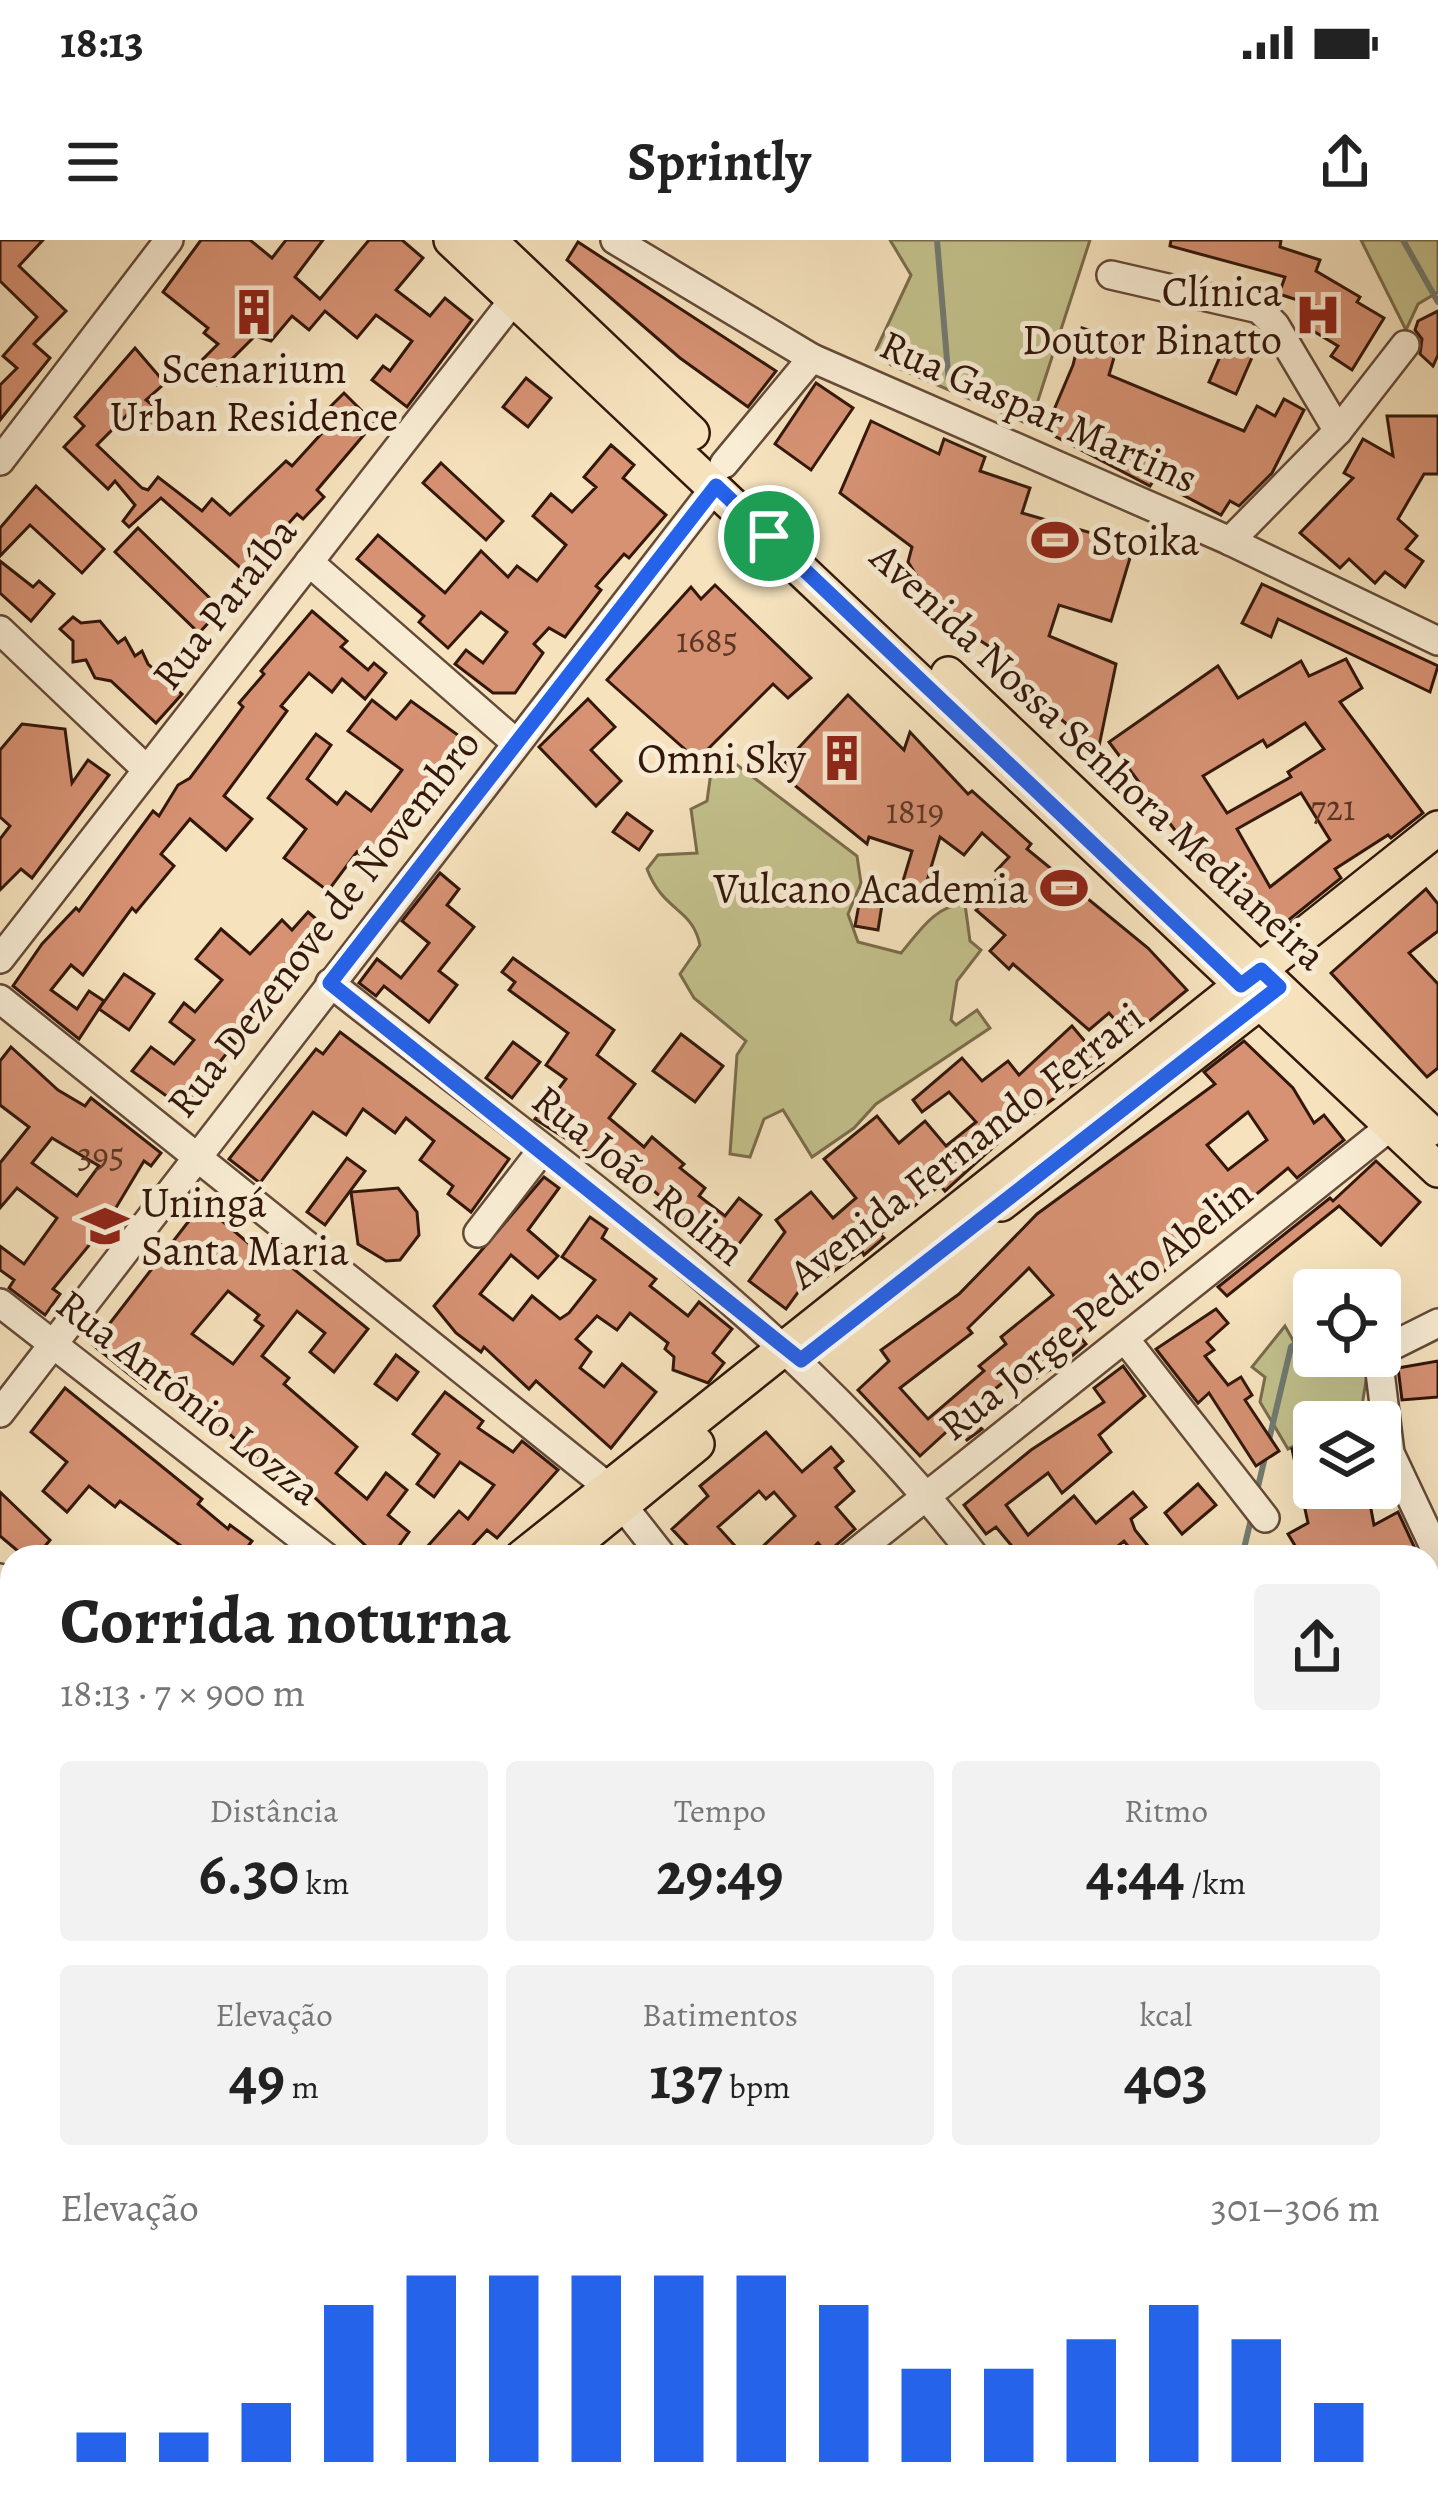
<!DOCTYPE html>
<html lang="pt">
<meta charset="utf-8">
<style>
body{margin:0;font-family:Alegreya,serif;background:#f2f2f2;color:#222;height:100vh;display:flex;flex-direction:column;font-size:45px;white-space:nowrap}
*{box-sizing:border-box;margin:0}
p{font-size:39px;color:#767676}
.icon{flex:none;width:66px;height:66px;fill:none;stroke:currentColor;stroke-width:2;stroke-linecap:round;stroke-linejoin:round}
.map{position:relative;flex:1;overflow:hidden}
.drawer{position:absolute;left:0px;top:1305px;width:1440px;height:975px;display:flex;flex-direction:column;background:#fff;border-radius:36px 36px 0 0;box-shadow:0 12px 48px #0002}
.drawer>*{flex:none}
.tools{position:absolute;left:1293px;top:1029px;display:grid;gap:24px}
.tools a{display:grid;place-items:center;width:108px;height:108px;border-radius:12px;background:#fff;box-shadow:0 12px 48px #0002;font-size:60px}
.pin{position:absolute;display:grid;place-items:center;width:102px;height:102px;color:#fff;margin:-51px;border:6px solid #fff;border-radius:50%;box-shadow:0 3px 12px #0007}
.round{display:grid;place-items:center;flex:none;width:126px;height:126px;border-radius:12px;background:#f2f2f2}
.head{display:flex;align-items:center;justify-content:space-between;height:204px;padding:0 60px}
h1{font-size:66px;font-weight:700;line-height:90px}
.metrics{display:grid;grid-template-columns:repeat(3,1fr);gap:18px;height:204px;padding:12px 60px}
.metrics div{display:grid;align-content:center;border-radius:12px;background:#f2f2f2;text-align:center}
.metrics b{font-size:60px;font-weight:700}
.metrics small{font-size:33px;font-weight:400}
.metrics p{font-size:33px}
.chart{height:336px;padding:24px 60px}
.chart p{display:flex;justify-content:space-between}
.chart svg{width:100%;height:216px;margin-top:12px;stroke:#2563eb;stroke-width:6}
.status{display:flex;justify-content:space-between;align-items:center;height:84px;padding:0 60px;background:#fff;direction:ltr}
.status svg{height:33px;fill:currentColor}
header{display:flex;justify-content:space-between;align-items:center;height:156px;padding:0 60px;background:#fff;font-size:54px;font-weight:700}
.map>svg:first-child{display:block}
.green{fill:#c3c18c;stroke:#7b6c4c;stroke-width:3}
.lines{fill:none;stroke-linecap:round;stroke-linejoin:round}
.stream{stroke:#737b72;stroke-width:6}
.building{fill:#d79274;stroke:#33170b;stroke-width:3;fill-rule:evenodd}
.minor-casing{stroke:#644a38;stroke-width:32}
.major-casing{stroke:#33170b;stroke-width:38}
.minor{stroke:#f9edd5;stroke-width:27}
.major{stroke:#f6e3be;stroke-width:33}
.route-casing{stroke:#fff;stroke-width:24}
.route{stroke:#2563eb;stroke-width:15}
.labels{text-anchor:middle;dominant-baseline:central;stroke-width:10;stroke-linejoin:round;paint-order:stroke}
.number-label{font-size:36px;fill:#5c3625}
.poi-label{font-size:42px;fill:#33170b;stroke:#f9edd5;text-anchor:end}
.street-label{font-size:42px;fill:#33170b;stroke:#f9edd5}
</style>
<div class="status"><b>18:13</b><svg viewBox="0 0 49 12"><path d="M0 12V9h3v3zM5 12V6h3v6zM10 12V3h3v9zM15 12V0h3v12zM26 1h20v11H26zM47 4h2v5h-2z"/></svg></div>
<header><svg class="icon" aria-label="menu" viewBox="0 0 24 24"><path d="M4 6h16M4 12h16M4 18h16"/></svg>Sprintly<svg class="icon" aria-label="share" viewBox="0 0 24 24"><path d="M12 15V3M7 8l5-5 5 5M5 13v7h14v-7"/></svg></header>
<div class="map">
<svg width="1438" height="2279" viewBox="0 0 1438 2279">
<rect width="100%" height="100%" fill="#f6e3be"/>
<filter id="stains"><feTurbulence type="fractalNoise" baseFrequency=".00167" numOctaves="4"/><feColorMatrix values="0 0 0 0 .2 0 0 0 0 .09 0 0 0 0 .02 0 0 0 .5 -.17"/></filter>
<radialGradient id="worn" r=".72"><stop offset=".6" stop-color="#630" stop-opacity="0"/><stop offset="1" stop-color="#630" stop-opacity=".3"/></radialGradient>
<!-- green -->
<g class="green">
<polygon points="890,0 1090,0 1030,185 891,125 876,110 911,35"/>
<polygon points="1361,0 1438,0 1438,52 1418,64 1406,90"/>
<path d="M737,525L857,616L861,643L848,674L858,702L901,713C919,692 935,665 965,664L970,701L981,710L957,741L951,780L956,785L977,770L990,788L876,864L854,888L812,917L783,870L764,879L750,917L730,914L737,815L746,801L694,758L680,734L700,705C692,667 664,673 647,629L658,615L697,613L691,569L707,561L711,532Z"/>
<polygon points="1285,1086 1309,1129 1325,1120 1324,1133 1351,1134 1353,1116 1370,1116 1361,1172 1314,1182 1314,1195 1288,1209 1260,1162 1265,1137 1252,1127"/>
</g>
<g class="lines">
<!-- stream -->
<g class="stream">
<polyline points="937,0 949,144"/>
<polyline points="1403,0 1438,62"/>
<polyline points="1268,1204 1291,1107 1314,1090"/>
<polyline points="1257,1251 1265,1217"/>
<polyline points="1242,1317 1252,1275"/>
<polyline points="1428,1366 1438,1361"/>
</g>
</g>
<!-- building -->
<g class="building">
<polygon points="0,0 43,0 19,26 66,71 34,104 50,118 0,180 0,145 17,128 3,116 37,77 0,41"/>
<polygon points="201,0 250,0 272,18 286,0 323,0 295,37 320,59 369,0 402,0 423,18 396,50 430,76 445,58 472,80 407,167 372,140 383,126 390,131 412,101 376,75 357,98 325,71 309,90 292,76 271,101 255,96 227,124 233,129 217,145 197,125 218,104 204,93 208,88 163,52"/>
<polygon points="1171,0 1281,0 1280,7 1320,20 1316,31 1360,57 1357,62 1384,78 1352,130 1331,116 1338,106 1310,89 1322,68 1279,54 1285,37 1170,6"/>
<polygon points="578,2 776,131 748,167 680,118 567,20"/>
<polygon points="1438,71 1438,115 1433,126 1420,114 1422,99 1415,90 1418,81"/>
<polygon points="1082,88 1119,100 1109,135 1244,191 1257,166 1275,176 1284,159 1304,170 1272,233 1239,266 1230,261 1221,275 1154,240 1150,246 1045,191 1073,125"/>
<polygon points="1226,103 1253,115 1236,154 1209,142"/>
<polygon points="135,108 165,143 146,160 165,175 151,193 128,174 97,205 142,248 148,250 158,237 202,271 212,259 230,275 286,221 292,226 322,193 313,184 344,153 374,183 317,250 324,257 303,279 297,274 245,332 161,258 129,287 123,281 135,265 115,241 108,249 64,207 84,186 75,177"/>
<polygon points="526,138 551,158 528,187 503,167"/>
<polygon points="816,143 853,168 811,230 775,204"/>
<polygon points="1387,176 1438,176 1438,234 1424,234 1398,279 1417,296 1406,309 1423,321 1405,347 1385,332 1375,343 1349,319 1340,328 1300,293 1353,238 1344,233 1363,199 1393,216"/>
<polygon points="871,181 939,214 944,199 985,217 980,231 1030,248 1022,273 1098,295 1100,287 1136,298 1111,381 1059,365 1049,396 1116,424 1098,511 1007,433 1010,423 988,414 990,407 942,376 908,322 912,307 840,253"/>
<polygon points="611,205 634,225 623,238 666,275 629,318 624,314 596,346 601,350 565,397 549,388 534,404 543,413 515,453 493,453 455,424 466,410 483,423 507,392 481,372 448,408 419,382 424,376 357,319 378,295 445,353 481,311 508,337 517,326 537,341 566,305 533,276 551,254 572,272 596,247 584,237"/>
<polygon points="441,223 503,281 486,300 423,243"/>
<polygon points="36,246 104,309 82,333 30,285 0,316 0,288"/>
<polygon points="138,288 221,369 199,393 115,312"/>
<polygon points="0,321 33,347 39,341 54,354 31,381 0,353"/>
<polygon points="1262,344 1438,426 1430,452 1278,379 1271,397 1242,383"/>
<polygon points="715,345 811,438 788,458 773,444 697,520 607,440 691,347 701,359"/>
<polygon points="312,371 347,401 341,407 368,430 374,423 386,433 365,459 342,439 332,452 309,433 281,466 287,471 224,556 252,579 226,610 190,579 161,614 174,626 136,672 132,668 83,735 71,725 51,750 77,769 89,751 104,761 79,799 13,746 42,704 76,668 79,671 153,571 159,576 178,545 190,538 243,467 239,463 264,434 261,431"/>
<polygon points="73,377 81,383 100,381 118,403 125,398 135,416 142,411 148,424 182,454 156,483 111,441 95,438 86,420 73,422 73,401 60,389"/>
<path d="M1346,419L1362,448L1340,462L1423,573L1391,598L1388,595L1335,629L1341,638L1275,691L1177,593L1109,502L1218,426L1238,458L1301,421L1309,436ZM1305,483L1324,509L1288,532L1291,537L1227,573L1203,536L1263,500L1267,507ZM1301,553L1330,600L1270,647L1237,589Z"/>
<polygon points="848,455 904,510 910,492 968,554 972,551 1031,604 1027,609 1148,708 1187,750 1130,797 1109,773 1089,790 1013,724 1009,729 990,711 1005,695 976,670 995,648 991,646 1000,635 996,631 1009,617 982,593 964,615 940,597 922,658 900,651 912,611 869,597 867,604 777,531"/>
<polygon points="588,459 615,487 591,510 621,541 596,566 539,507"/>
<polygon points="372,460 396,479 411,461 477,509 447,548 436,539 370,623 357,612 328,651 284,618 306,589 268,558 316,494 331,505 307,539 337,564 346,552 371,571 402,530 348,491"/>
<polygon points="22,484 65,489 72,543 88,520 109,535 32,638 21,629 0,650 0,599 10,586 0,577 0,510"/>
<polygon points="627,573 652,591 639,610 613,592"/>
<polygon points="440,633 459,649 447,665 474,687 439,731 457,745 429,782 384,746 376,756 359,743 377,719 401,738 429,703 402,681"/>
<polygon points="862,648 884,652 878,690 855,686"/>
<polygon points="1426,649 1438,664 1438,691 1409,713 1438,744 1438,828 1427,837 1331,733"/>
<polygon points="308,672 330,691 317,707 311,702 282,727 242,776 229,798 235,803 183,868 132,831 151,807 174,824 194,800 170,782 184,763 195,772 222,740 196,719 221,689 250,714 282,680 292,690"/>
<polygon points="513,718 614,790 597,815 635,844 609,878 644,907 652,897 684,924 680,928 705,948 699,956 725,976 739,958 761,975 729,1017 657,961 660,956 617,920 611,927 535,879 566,839 546,825 568,793 509,750 515,742 502,732"/>
<polygon points="124,734 154,754 129,790 99,769"/>
<polygon points="1072,786 1103,823 1020,883 945,951 940,945 880,994 884,998 864,1015 862,1011 823,1039 815,1029 786,1069 749,1041 785,992 776,980 811,952 833,978 856,958 824,919 877,876 899,903 925,881 946,906 976,882 949,852 922,872 913,860 962,818 982,841 1008,821 1019,835"/>
<polygon points="340,792 509,919 471,972 448,954 453,946 420,920 434,901 406,878 395,893 363,869 346,895 313,872 260,943 229,919 316,809 323,814"/>
<polygon points="681,794 723,826 695,862 653,831"/>
<path d="M1244,801L1293,848L1314,883L1324,875L1344,900L1297,938L1288,928L1223,982L1216,973L1176,1007L1183,1016L1120,1066L1117,1061L1076,1092L1086,1104L1072,1116L1019,1149L1010,1137L976,1164L983,1173L974,1181L982,1189L967,1200L954,1185L920,1216L858,1150L889,1121L881,1110L959,1054L1037,974L1215,844L1204,832ZM1248,872L1267,900L1228,930L1207,905ZM1029,1028L1053,1055L1001,1097L1006,1104L979,1126L984,1131L928,1179L900,1148L972,1093L968,1088Z"/>
<polygon points="513,802 540,822 512,858 486,838"/>
<path d="M11,807L58,850L85,866L91,858L161,913L151,926L144,921L105,986L53,1049L60,1054L45,1075L9,1048L14,1040L0,1030V1006L24,1024L57,978L17,948L0,968V923L29,887L0,865V821ZM52,898L99,926L77,956L32,923Z"/>
<polygon points="347,918 365,931 325,985 307,972"/>
<polygon points="1376,921 1420,962 1381,1005 1339,966 1227,1056 1218,1047 1330,958 1333,961"/>
<polygon points="544,937 559,948 528,990 558,1016 538,1038 511,1015 480,1054 513,1080 532,1056 560,1079 569,1073 595,1040 562,1017 590,977 607,989 602,998 656,1039 650,1046 688,1076 699,1062 732,1089 713,1113 724,1123 708,1143 673,1130 674,1117 665,1109 668,1103 630,1073 617,1090 597,1076 576,1099 591,1112 580,1128 604,1147 622,1124 656,1152 611,1208 536,1141 529,1149 484,1107 481,1112 456,1093 434,1066"/>
<polygon points="398,948 417,972 419,995 400,1020 386,1021 358,1004 351,952"/>
<path d="M202,964L265,1017L270,1010L368,1089L334,1132L310,1112L325,1093L297,1071L262,1116L289,1138L284,1144L357,1207L336,1233L367,1259L386,1233L407,1250L388,1275L409,1292L391,1317H356L366,1306L276,1221L269,1229L199,1167L202,1163L160,1131L146,1148L93,1105ZM228,1051L259,1075L255,1080L263,1086L233,1124L192,1094Z"/>
<polygon points="1216,1069 1228,1083 1207,1102 1214,1110 1205,1116 1228,1145 1241,1137 1252,1155 1245,1160 1279,1211 1256,1226 1209,1153 1198,1163 1156,1109"/>
<polygon points="396,1115 418,1132 397,1160 375,1144"/>
<polygon points="1438,1121 1438,1157 1402,1160 1398,1128"/>
<polygon points="1123,1126 1145,1156 1099,1195 1111,1212 1062,1253 1048,1233 1006,1265 1028,1295 1074,1256 1096,1283 1133,1252 1146,1267 1131,1279 1135,1290 1157,1317 1137,1317 1124,1301 1104,1317 1021,1317 996,1287 986,1294 964,1265 1031,1210 1104,1162 1094,1148"/>
<polygon points="65,1148 202,1259 198,1264 228,1289 230,1285 252,1301 240,1317 221,1317 208,1308 196,1317 120,1261 115,1267 89,1246 67,1272 43,1251 67,1222 31,1192"/>
<polygon points="445,1152 483,1181 478,1188 513,1212 522,1201 558,1230 497,1298 487,1290 462,1317 418,1317 459,1271 468,1279 494,1245 460,1222 434,1257 417,1244 439,1214 413,1194"/>
<polygon points="766,1192 802,1232 831,1207 843,1221 835,1228 854,1251 836,1267 855,1289 827,1313 818,1303 803,1317 768,1317 760,1309 795,1276 774,1252 766,1259 759,1251 718,1287 745,1317 698,1317 672,1289 708,1256 700,1246"/>
<polygon points="1314,1205 1314,1248 1367,1248 1374,1285 1398,1272 1419,1317 1302,1317 1288,1294 1308,1283 1292,1209"/>
<polygon points="1198,1244 1216,1265 1182,1294 1165,1273"/>
<polygon points="0,1252 50,1300 36,1317 25,1317 0,1296"/>
</g>
<g class="lines">
<defs>
<g id="minor">
<polyline points="615,0 812,118 1230,301 1438,401"/>
<polyline points="1111,35 1259,69 1275,85 1338,191"/>
<polyline points="0,221 169,0"/>
<polyline points="724,224 812,118"/>
<polyline points="1230,301 1338,191 1405,105"/>
<polyline points="309,322 515,502"/>
<polyline points="0,390 147,530"/>
<polyline points="0,719 514,59"/>
<path d="M330,743C556,921 799,1087 975,1317"/>
<polyline points="0,759 608,1247 663,1317"/>
<polyline points="478,993 542,910"/>
<polyline points="0,1063 326,1317"/>
<polyline points="1125,1099 1265,1278"/>
<polyline points="1380,1112 1438,1083"/>
<polyline points="1378,1116 1390,1213 1438,1315"/>
<polyline points="0,1173 716,246"/>
<polyline points="850,1317 1391,886"/>
<polyline points="0,1338 12,1347"/>
<polyline points="0,1679 12,1688"/>
<polyline points="1428,2081 1438,2093"/>
<polyline points="289,2268 290,2279"/>
<polyline points="523,2268 530,2279"/>
<polyline points="858,2268 865,2279"/>
<polyline points="1336,2268 1345,2279"/>
<polyline points="1014,2279 1026,2268"/>
<polyline points="1433,2279 1438,2275"/>
</g>
<g id="major">
<polyline points="451,0 1438,930"/>
<polyline points="489,0 692,193"/>
<polyline points="948,434 1428,890"/>
<polyline points="1001,964 1273,752"/>
<polyline points="522,1317 1438,588"/>
<polyline points="559,1317 697,1204"/>
<polyline points="1428,1502 1438,1493"/>
<polyline points="0,1758 12,1746"/>
<polyline points="0,1795 12,1783"/>
<polyline points="0,2193 12,2194"/>
</g>
</defs>
<!-- minor casing -->
<use href="#minor" class="minor-casing"/>
<!-- major casing -->
<use href="#major" class="major-casing"/>
<!-- minor -->
<use href="#minor" class="minor"/>
<!-- major -->
<use href="#major" class="major"/>
</g>
<g class="lines">
<defs>
<polygon id="route" points="716,246 1241,745 1261,730 1279,747 801,1120 330,743"/>
</defs>
<!-- route casing -->
<use href="#route" class="route-casing"/>
<!-- route -->
<use href="#route" class="route"/>
</g>
<!-- icons -->
<defs>
<symbol id="building-bare" viewBox="-9 -9 18 18"><path d="M-4-6H4V6H1V3H-1V6H-4ZM-2.5-4.3h1.7v1.8h-1.7ZM.8-4.3h1.7v1.8H.8ZM-2.5-1h1.7V.8h-1.7ZM.8-1h1.7V.8H.8Z" fill="#8f2418" stroke="#f9edd5" stroke-width="2.5" paint-order="stroke"/></symbol>
<symbol id="hospital-bare" viewBox="-9 -9 18 18"><path d="M-5-5h3v3.5h4V-5h3V5h-3V1.5h-4V5h-3Z" fill="#8f2418" stroke="#f9edd5" stroke-width="2.5" paint-order="stroke"/></symbol>
<symbol id="stadium-bare" viewBox="-9 -9 18 18"><path d="M0-5a6.5 5 0 1 0 0 10a6.5 5 0 1 0 0-10ZM-3.5-1.8h7v3.6h-7Z" fill="#8f2418" stroke="#f9edd5" stroke-width="2.5" paint-order="stroke"/></symbol>
<symbol id="university-bare" viewBox="-9 -9 18 18"><path d="M0-5L7-2L0 1L-7-2ZM-4 1L0 2.5L4 1V4Q0 6-4 4Z" fill="#8f2418" stroke="#f9edd5" stroke-width="2.5" paint-order="stroke"/></symbol>
</defs>
<g fill-rule="evenodd">
<use href="#building-bare" x="221" y="39" width="66" height="66"/>
<use href="#hospital-bare" x="1285" y="42" width="66" height="66"/>
<use href="#stadium-bare" x="1022" y="267" width="66" height="66"/>
<use href="#building-bare" x="809" y="485" width="66" height="66"/>
<use href="#stadium-bare" x="1031" y="615" width="66" height="66"/>
<use href="#university-bare" x="72" y="953" width="66" height="66"/>
</g>
<g class="labels">
<!-- number labels -->
<g class="number-label">
<text x="707" y="399">1685</text>
<text x="1333" y="567">721</text>
<text x="915" y="570">1819</text>
<text x="101" y="914">395</text>
</g>
<!-- poi labels -->
<g class="poi-label">
<text x="1282" y="51">Clínica<tspan x="1282" dy="48">Doutor Binatto</tspan></text>
<text x="254" y="128" text-anchor="middle">Scenarium<tspan x="254" dy="48">Urban Residence</tspan></text>
<text x="1091" y="300" text-anchor="start">Stoika</text>
<text x="806" y="518">Omni Sky</text>
<text x="1028" y="648">Vulcano Academia</text>
<text x="141" y="962" text-anchor="start">Uningá<tspan x="141" dy="48">Santa Maria</tspan></text>
</g>
<!-- street labels -->
<g class="street-label">
<text transform="translate(1039 171) rotate(24)">Rua Gaspar Martins</text>
<text transform="translate(224 363) rotate(-52)">Rua Paraíba</text>
<text transform="translate(1099 516) rotate(43)">Avenida Nossa Senhora Medianeira</text>
<text transform="translate(323 683) rotate(-52)">Rua Dezenove de Novembro</text>
<text transform="translate(966 905) rotate(-38)">Avenida Fernando Ferrari</text>
<text transform="translate(639 935) rotate(39)">Rua João Rolim</text>
<text transform="translate(1095 1069) rotate(-39)">Rua Jorge Pedro Abelin</text>
<text transform="translate(189 1157) rotate(38)">Rua Antônio Lozza</text>
</g>
</g>
<rect width="100%" height="100%" filter="url(#stains)"/>
<rect width="100%" height="100%" fill="url(#worn)"/>
</svg>
<div class="tools">
<a><svg class="icon" aria-label="locate" viewBox="0 0 24 24"><circle cx="12" cy="12" r="6"/><path d="M12 2v4M12 18v4M2 12h4M18 12h4"/></svg></a>
<a><svg class="icon" aria-label="layers" viewBox="0 0 24 24"><path d="M12 4l9 5-9 5-9-5zM3 14l9 5 9-5"/></svg></a>
</div>
<div class="pin" style="left:769px;top:296px;background:#1e9e55"><svg class="icon" aria-label="arrive" viewBox="0 0 24 24"><path d="M6 21V4h12l-3 4 3 4H6"/></svg></div>
<section class="drawer">
<div class="head"><div><h1>Corrida noturna</h1><p>18:13 · 7 × 900 m</p></div><a class="round"><svg class="icon" aria-label="share" viewBox="0 0 24 24"><path d="M12 15V3M7 8l5-5 5 5M5 13v7h14v-7"/></svg></a></div>
<div class="metrics">
<div><p>Distância</p><b>6.30<small> km</small></b></div>
<div><p>Tempo</p><b>29:49</b></div>
<div><p>Ritmo</p><b>4:44<small> /km</small></b></div>
</div>
<div class="metrics">
<div><p>Elevação</p><b>49<small> m</small></b></div>
<div><p>Batimentos</p><b>137<small> bpm</small></b></div>
<div><p>kcal</p><b>403</b></div>
</div>
<div class="chart"><p><span>Elevação</span>301–306 m</p>
<svg viewBox="0 0 160 44" preserveAspectRatio="none"><path d="M5 44V38M15 44V38M25 44V32M35 44V12M45 44V6M55 44V6M65 44V6M75 44V6M85 44V6M95 44V12M105 44V25M115 44V25M125 44V19M135 44V12M145 44V19M155 44V32"/></svg>
</div>
</section>
</div>
